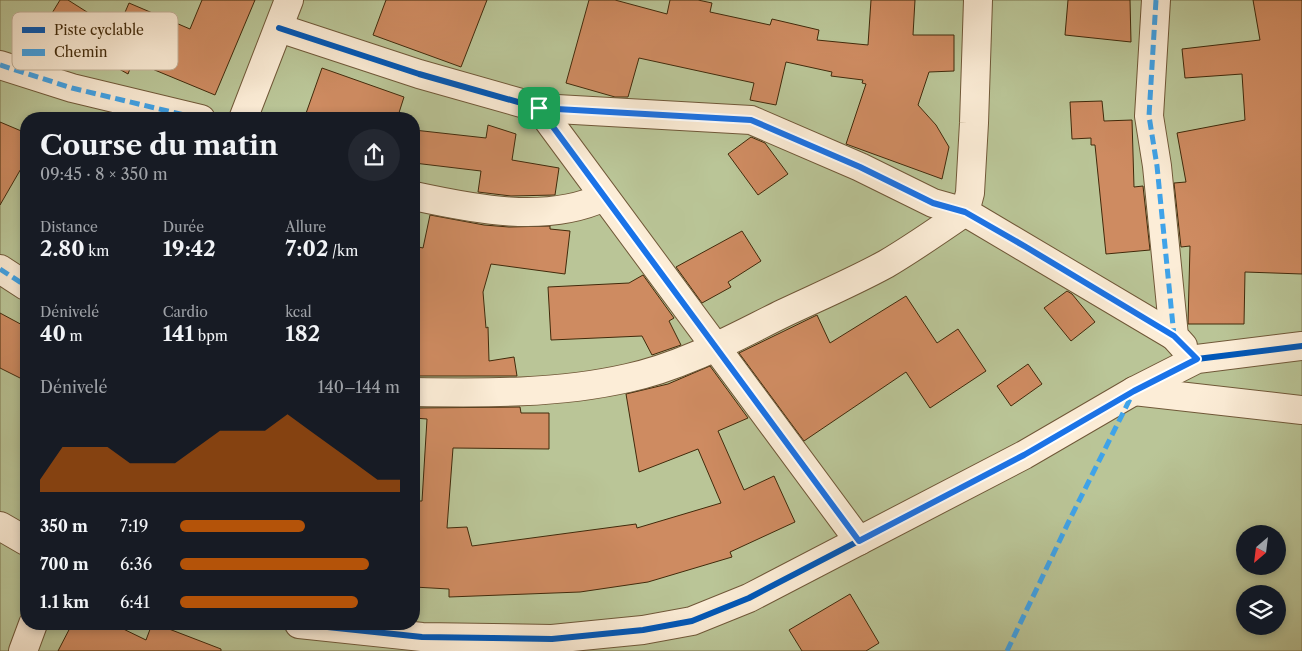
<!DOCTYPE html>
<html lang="fr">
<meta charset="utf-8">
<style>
body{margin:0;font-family:"Libre Caslon Text",serif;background:#242831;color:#f1f3f6;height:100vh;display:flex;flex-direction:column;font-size:19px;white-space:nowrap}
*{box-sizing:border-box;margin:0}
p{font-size:16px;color:#9ea1a6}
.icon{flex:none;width:28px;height:28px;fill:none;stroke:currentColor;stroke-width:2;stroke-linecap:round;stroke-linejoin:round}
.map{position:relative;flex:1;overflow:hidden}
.details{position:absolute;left:20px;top:112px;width:400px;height:518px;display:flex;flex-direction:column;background:#171b24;border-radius:20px;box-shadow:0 2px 8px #0003}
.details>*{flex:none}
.needle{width:32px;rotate:208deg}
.tools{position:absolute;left:1236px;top:525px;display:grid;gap:10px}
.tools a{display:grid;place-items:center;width:50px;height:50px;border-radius:50%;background:#171b24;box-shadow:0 2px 8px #0003;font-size:25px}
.pin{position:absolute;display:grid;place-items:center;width:42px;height:42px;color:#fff;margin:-21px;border-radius:10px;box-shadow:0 2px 8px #0006}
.round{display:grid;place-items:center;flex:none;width:52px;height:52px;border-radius:26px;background:#242831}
.summary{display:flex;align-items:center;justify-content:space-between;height:85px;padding:0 20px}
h1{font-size:28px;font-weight:700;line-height:38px}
.figures{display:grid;grid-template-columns:repeat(3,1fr);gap:8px;height:85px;padding:5px 20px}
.figures div{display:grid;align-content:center}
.figures b{font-size:21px;font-weight:700}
.figures small{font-size:14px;font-weight:400}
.figures p{font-size:14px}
.chart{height:140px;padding:10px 20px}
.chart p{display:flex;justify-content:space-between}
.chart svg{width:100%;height:90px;margin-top:5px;fill:#b45309;opacity:.7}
ul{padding:0 20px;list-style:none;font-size:16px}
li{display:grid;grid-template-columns:80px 60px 1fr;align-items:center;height:38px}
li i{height:12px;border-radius:6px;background:#b45309}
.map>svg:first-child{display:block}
.green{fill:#bac597;stroke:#7e7851;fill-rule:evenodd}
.building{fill:#ce8b61;stroke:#412a0b}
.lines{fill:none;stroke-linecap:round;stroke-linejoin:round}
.minor-casing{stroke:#705838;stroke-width:30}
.minor{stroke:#fcedd7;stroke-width:28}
.quiet{stroke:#3fa3e9;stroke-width:5;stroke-dasharray:10 5;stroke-linecap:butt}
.cycleway-casing{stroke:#fcedd7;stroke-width:9}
.cycleway{stroke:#0057b8;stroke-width:6}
.route-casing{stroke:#fff;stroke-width:10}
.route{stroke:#1a73e8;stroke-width:6}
.key{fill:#fcedd7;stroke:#c4b29a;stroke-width:1}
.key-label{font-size:14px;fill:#412a0b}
</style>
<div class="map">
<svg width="1302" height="651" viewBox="0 0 1302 651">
<rect width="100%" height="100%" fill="#fbe3c1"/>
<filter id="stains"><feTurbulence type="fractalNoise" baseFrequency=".004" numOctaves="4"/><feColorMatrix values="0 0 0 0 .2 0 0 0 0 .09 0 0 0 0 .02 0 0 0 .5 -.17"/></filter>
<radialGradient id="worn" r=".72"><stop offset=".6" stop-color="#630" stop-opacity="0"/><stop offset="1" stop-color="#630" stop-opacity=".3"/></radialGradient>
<!-- green -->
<path class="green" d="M0,0H1302V651H0ZM26,119H414V624H26ZM1245,534H1278V566H1245ZM1245,594H1278V626H1245Z"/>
<!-- building -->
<g class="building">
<polygon points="60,0 68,0 117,31 129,3 190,29 202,0 255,0 215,95 133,61 128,74 89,52 87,54 43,28"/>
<polygon points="386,0 487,0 461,67 373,35"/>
<polygon points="589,0 615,0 667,14 670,0 698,0 712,3 710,12 770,25 772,19 819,30 817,40 868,45 871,0 915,0 913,35 954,35 954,71 929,72 918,105 936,125 949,147 942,179 846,144 866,84 862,83 863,80 831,76 832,72 786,62 776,105 750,100 754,83 639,58 628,97 615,97 566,83"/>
<polygon points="1068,0 1130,0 1131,42 1065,35"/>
<polygon points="1253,0 1302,0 1302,274 1245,272 1244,324 1188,324 1190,246 1181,247 1174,183 1186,182 1177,133 1245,120 1242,74 1185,78 1182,49 1260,40"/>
<polygon points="322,68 404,97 397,119 304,119"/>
<polygon points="1102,101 1104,121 1132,120 1134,187 1143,186 1150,250 1106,254 1095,145 1091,145 1091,138 1072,139 1070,102"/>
<polygon points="0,122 26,133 26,160 0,205"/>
<polygon points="488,125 516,134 512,160 559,168 555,195 511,196 478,192 481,171 414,163 414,130 486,138"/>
<polygon points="751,137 765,143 788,174 758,195 728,154"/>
<polygon points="430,215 484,225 509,227 550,226 550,229 570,231 565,274 491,264 483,292 486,328 488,327 489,361 514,357 517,376 414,376 414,246 423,248"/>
<polygon points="742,231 761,261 728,282 731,287 702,303 676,267"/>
<polygon points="643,275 674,318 669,321 681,345 652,355 642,336 551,340 548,287 629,283"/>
<polygon points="1067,291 1072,294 1095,322 1071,341 1044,308"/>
<polygon points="906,296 937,343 958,329 986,371 930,408 906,372 804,441 739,353 817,315 830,343"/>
<polygon points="0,313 26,327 26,381 0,368"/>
<polygon points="1028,364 1042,384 1011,406 997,386"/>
<polygon points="710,366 748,418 718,431 744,490 774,476 795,522 730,552 732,557 648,582 580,592 449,597 449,589 414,587 414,531 417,532 416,501 422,501 427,419 414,418 414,408 520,407 521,413 549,413 549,449 453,448 447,528 467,527 472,546 636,524 637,528 721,503 698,449 639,472 626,394 668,384"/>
<polygon points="850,594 879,643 866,651 802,651 789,630"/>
<polygon points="72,624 113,624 146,640 152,624 156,624 221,649 221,651 58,651"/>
</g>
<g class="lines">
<defs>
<g id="minor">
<polyline points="1156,0 1149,116 1157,166 1174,336 1183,346"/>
<polyline points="279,28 419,74 539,108 751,120 860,167 933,203 965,212 1174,336"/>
<polyline points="0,65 72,88 201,119"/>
<polyline points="539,108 859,541"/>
<polyline points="243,119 289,0"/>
<path d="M414,196C474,209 546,224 604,197"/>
<polyline points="0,269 26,286"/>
<polyline points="1134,391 1302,410"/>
<path d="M414,392C485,393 558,394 628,378C684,366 733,338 784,313C818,297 853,282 886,264C913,248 939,230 965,212L970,193L974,123L978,0"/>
<polyline points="0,526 26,541"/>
<polyline points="299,624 422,637 552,639 643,630 692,621 749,598 1024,455 1134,391 1197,359 1302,346"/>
<polyline points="23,651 33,624"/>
</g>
</defs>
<!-- minor casing -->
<use href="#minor" class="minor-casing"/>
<!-- minor -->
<use href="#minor" class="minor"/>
<!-- quiet -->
<g class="quiet">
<polyline points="1156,0 1149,116 1157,166 1174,336 1197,359"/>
<polyline points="0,65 72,88 201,119"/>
<polyline points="0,269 26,286"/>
<polyline points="1007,651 1070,519 1133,393"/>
</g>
<defs>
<g id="cycleway">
<polyline points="279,28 419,74 539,108 751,120 860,167 933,203 965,212 1174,336"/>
<polyline points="299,624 422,637 552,639 643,630 692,621 749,598 1024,455 1134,391 1197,359 1302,346"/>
</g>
</defs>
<!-- cycleway casing -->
<use href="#cycleway" class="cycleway-casing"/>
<!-- cycleway -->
<use href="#cycleway" class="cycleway"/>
</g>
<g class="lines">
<defs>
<polygon id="route" points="539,108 751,120 860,167 933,203 965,212 1026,247 1174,336 1197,359 1134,391 1024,455 859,541"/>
</defs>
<!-- route casing -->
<use href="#route" class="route-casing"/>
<!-- route -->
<use href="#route" class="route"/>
</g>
<!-- legend -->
<rect x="12" y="12" width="166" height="58" rx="8" class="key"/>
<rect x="22" y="27" width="23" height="6" fill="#0057b8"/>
<rect x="22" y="49" width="23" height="7" fill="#3fa3e9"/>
<g class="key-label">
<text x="54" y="35">Piste cyclable</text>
<text x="54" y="57">Chemin</text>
</g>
<rect width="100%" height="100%" filter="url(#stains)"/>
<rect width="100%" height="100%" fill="url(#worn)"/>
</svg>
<div class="tools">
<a><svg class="needle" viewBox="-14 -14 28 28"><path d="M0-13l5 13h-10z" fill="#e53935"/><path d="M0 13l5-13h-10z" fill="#9ea1a6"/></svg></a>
<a><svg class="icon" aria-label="layers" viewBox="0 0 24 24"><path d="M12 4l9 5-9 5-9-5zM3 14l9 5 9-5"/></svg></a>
</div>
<div class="pin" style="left:539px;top:108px;background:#1e9e55"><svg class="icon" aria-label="arrive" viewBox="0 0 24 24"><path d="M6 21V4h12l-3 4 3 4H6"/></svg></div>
<section class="details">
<div class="summary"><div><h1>Course du matin</h1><p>09:45 · 8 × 350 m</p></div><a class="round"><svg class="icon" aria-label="share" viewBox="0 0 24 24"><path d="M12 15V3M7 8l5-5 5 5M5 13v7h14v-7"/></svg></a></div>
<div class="figures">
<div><p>Distance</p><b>2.80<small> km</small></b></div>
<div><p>Durée</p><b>19:42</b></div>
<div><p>Allure</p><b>7:02<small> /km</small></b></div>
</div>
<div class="figures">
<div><p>Dénivelé</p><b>40<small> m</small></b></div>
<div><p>Cardio</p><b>141<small> bpm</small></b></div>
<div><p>kcal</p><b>182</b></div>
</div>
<div class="chart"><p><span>Dénivelé</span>140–144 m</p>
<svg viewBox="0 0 160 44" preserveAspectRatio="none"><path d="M0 44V38L10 22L20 22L30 22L40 30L50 30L60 30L70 22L80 14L90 14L100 14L110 6L120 14L130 22L140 30L150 38L160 38V44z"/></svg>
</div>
<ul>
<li><b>350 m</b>7:19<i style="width:57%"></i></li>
<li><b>700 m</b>6:36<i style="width:86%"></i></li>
<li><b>1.1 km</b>6:41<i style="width:81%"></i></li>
</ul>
</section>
</div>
